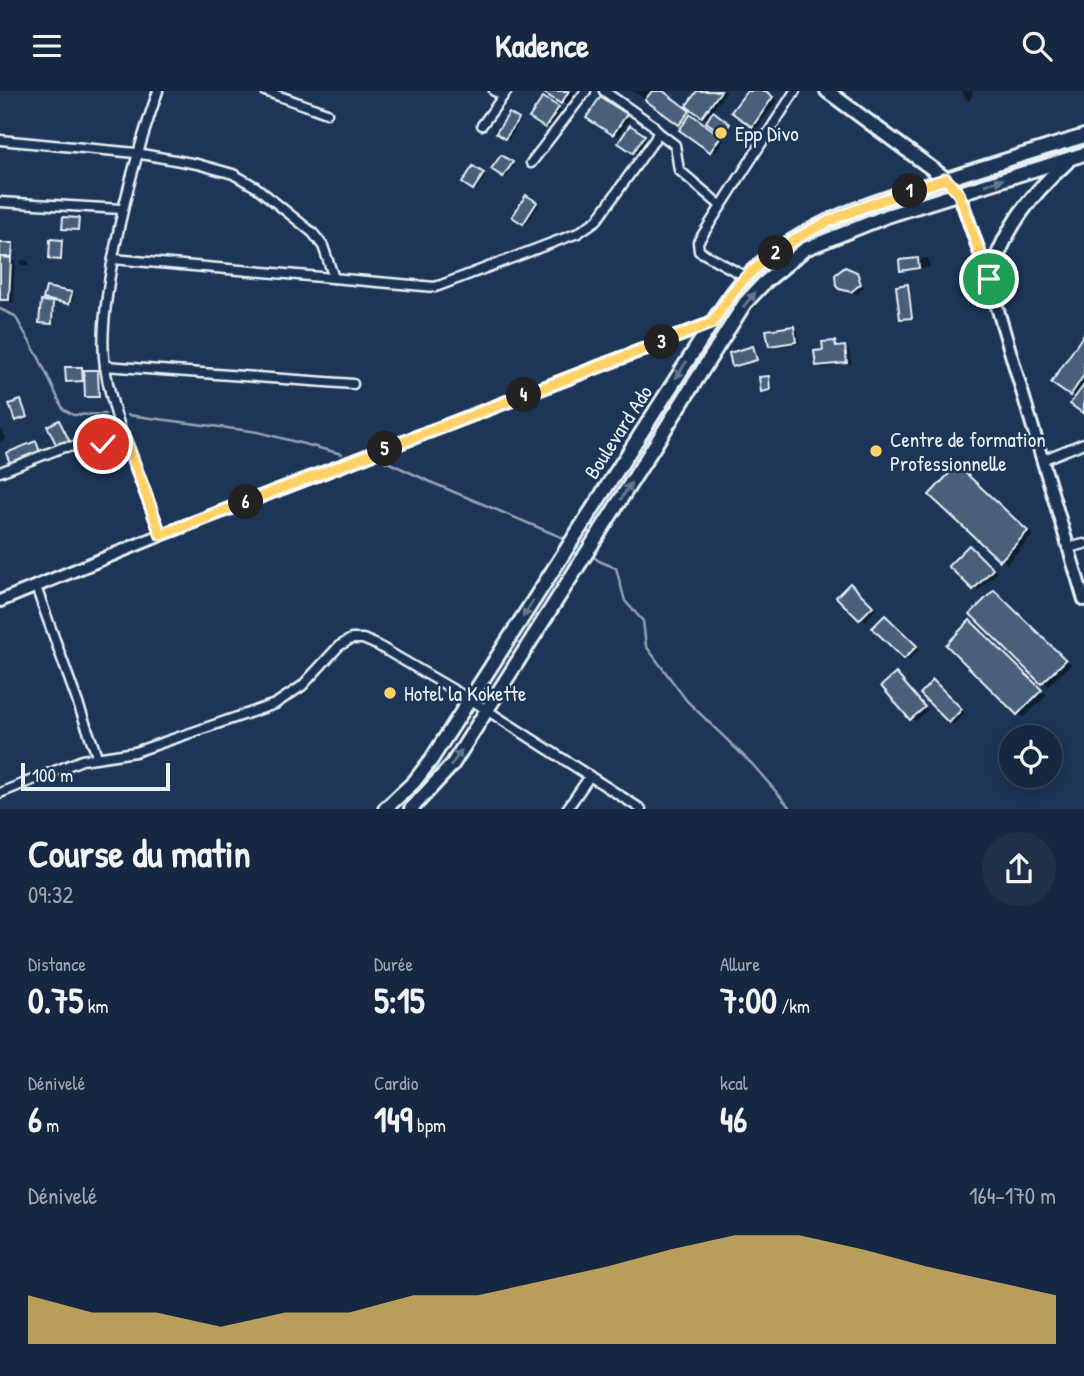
<!DOCTYPE html>
<html lang="fr">
<meta charset="utf-8">
<style>
body{margin:0;font-family:"Patrick Hand",sans-serif;background:#1f3048;color:#f1f3f6;height:100vh;display:flex;flex-direction:column;font-size:26px;white-space:nowrap}
*{box-sizing:border-box;margin:0}
p{font-size:23px;color:#9ea6b1}
.icon{flex:none;width:38px;height:38px;fill:none;stroke:currentColor;stroke-width:2;stroke-linecap:round;stroke-linejoin:round}
.map{position:relative;height:718px;overflow:hidden}
.details{display:flex;flex-direction:column;background:#162841;flex:1}
.details>*{flex:none}
.buttons{position:absolute;left:999px;top:634px;display:grid;gap:14px}
.buttons a{display:grid;place-items:center;width:63px;height:63px;border-radius:50%;background:#162841;box-shadow:0 4px 18px #0003,0 0 0 2px #35445a;font-size:35px}
.scale{position:absolute;left:21px;bottom:18px;width:149px;box-sizing:border-box;padding-left:7px;border:4px solid #e8f1f8;border-top:0;font-size:19px;line-height:24px;white-space:nowrap;color:#e8f1f8;-webkit-text-stroke:5px #1d3557;paint-order:stroke}
.pin{position:absolute;display:grid;place-items:center;width:60px;height:60px;color:#fff;margin:-30px;border:4px solid #fff;border-radius:50%;box-shadow:0 2px 7px #0007}
.km{position:absolute;width:35px;height:35px;margin:-18px;border-radius:50%;background:#222;color:#fff;font-size:19px;line-height:35px;text-align:center}
.round{display:grid;place-items:center;flex:none;width:74px;height:74px;border-radius:37px;background:#1f3048}
.overview{display:flex;align-items:center;justify-content:space-between;height:119px;padding:0 28px}
h1{font-size:38px;font-weight:700;line-height:52px}
.metrics{display:grid;grid-template-columns:repeat(3,1fr);gap:10px;height:119px;padding:7px 28px}
.metrics div{display:grid;align-content:center}
.metrics b{font-size:35px;font-weight:700}
.metrics small{font-size:19px;font-weight:400}
.metrics p{font-size:19px}
.chart{height:196px;padding:14px 28px}
.chart p{display:flex;justify-content:space-between}
.chart svg{width:100%;height:126px;margin-top:7px;fill:#ffd166;opacity:.7}
header{display:flex;justify-content:space-between;align-items:center;height:91px;padding:0 28px;background:#162841;font-size:32px;font-weight:700}
.map>svg:first-child{display:block}
.shadow{fill:#0007}
.lines{fill:none;stroke-linecap:round;stroke-linejoin:round}
.stream{stroke:#95a4b5;stroke-width:2.5}
.building{fill:#495e7a;stroke:#e8f1f8;stroke-width:2}
.street-casing{stroke:#e8f1f8;stroke-width:13}
.secondary-casing{stroke:#e8f1f8;stroke-width:16}
.primary-casing{stroke:#e8f1f8;stroke-width:18}
.street{stroke:#1d3557;stroke-width:8}
.secondary{stroke:#1d3557;stroke-width:10}
.primary{stroke:#1d3557;stroke-width:12}
.oneway{fill:#64778f}
.route-casing{stroke:#fff;stroke-width:14}
.route{stroke:#ffd166;stroke-width:9}
.poi-dot{fill:#ffd166;stroke:#1d3557;stroke-width:2.5}
.labels{text-anchor:middle;dominant-baseline:central;stroke-width:5;stroke-linejoin:round;paint-order:stroke}
.poi-label{font-size:21px;fill:#e8f1f8;stroke:#1d3557;text-anchor:start}
.street-label{font-size:21px;fill:#e8f1f8;stroke:#1d3557}
</style>
<header><svg class="icon" aria-label="menu" viewBox="0 0 24 24"><path d="M4 6h16M4 12h16M4 18h16"/></svg>Kadence<svg class="icon" aria-label="search" viewBox="0 0 24 24"><circle cx="10" cy="10" r="6"/><path d="M15 15l6 6"/></svg></header>
<div class="map">
<svg width="1084" height="718" viewBox="0 0 1084 718">
<rect width="100%" height="100%" fill="#1d3557"/>
<filter id="ink" filterUnits="userSpaceOnUse"><feTurbulence type="fractalNoise" baseFrequency=".0143" numOctaves="2"/><feDisplacementMap in="SourceGraphic" scale="14" xChannelSelector="R" yChannelSelector="G"/><feConvolveMatrix kernelMatrix="1 2 1 2 8 2 1 2 1" color-interpolation-filters="sRGB"/></filter>
<g filter="url(#ink)">
<!-- shadow -->
<g class="shadow">
<polygon points="544,0 575,0 566,14"/>
<polygon points="633,0 661,0 725,48 715,62 684,35"/>
<polygon points="699,0 727,0 711,21 732,35 726,43 703,25"/>
<polygon points="749,0 764,0 777,9 757,37 752,34"/>
<polygon points="962,0 973,0 970,10 965,7"/>
<polygon points="544,8 562,20 550,38 532,27"/>
<polygon points="601,8 630,27 618,45 589,27"/>
<polygon points="509,24 520,31 509,48 498,41"/>
<polygon points="631,37 647,47 637,62 621,52"/>
<polygon points="501,66 514,74 506,86 494,77"/>
<polygon points="474,77 486,85 476,99 464,91"/>
<polygon points="527,106 539,114 526,133 514,125"/>
<polygon points="62,151 64,152 63,169 54,168 51,167"/>
<polygon points="0,154 15,156 14,167 7,166 15,171 13,211 0,210"/>
<polygon points="928,167 930,176 902,179 918,168 922,171 922,168"/>
<polygon points="21,169 29,170 29,174 21,174"/>
<polygon points="857,183 861,186 864,196 857,203 840,197"/>
<polygon points="908,195 910,196 914,227 904,228 902,227"/>
<polygon points="71,203 74,204 72,213 48,209"/>
<polygon points="43,212 55,214 54,233 41,231"/>
<polygon points="793,237 798,239 799,253 775,256 770,254"/>
<polygon points="1084,246 1084,320 1077,307 1071,304"/>
<polygon points="835,252 840,254 840,257 849,259 851,273 822,277 817,274 825,261"/>
<polygon points="753,257 759,270 737,276 734,275"/>
<polygon points="81,277 84,281 100,282 101,306 87,305 86,291 68,290"/>
<polygon points="768,287 771,288 772,300 765,301 762,300"/>
<polygon points="20,311 28,327 19,330 17,329"/>
<polygon points="0,336 6,348 0,351"/>
<polygon points="963,380 1033,444 1007,472 1001,468"/>
<polygon points="973,459 997,481 978,500 974,498"/>
<polygon points="854,497 876,518 865,530 860,528"/>
<polygon points="995,501 1071,573 1048,595 972,523"/>
<polygon points="885,526 920,558 909,569 905,567"/>
<polygon points="970,531 1047,604 1024,626 1018,623"/>
<polygon points="896,584 928,619 915,630 911,627"/>
<polygon points="937,594 965,622 954,633 950,630"/>
</g>
<g class="lines">
<!-- stream -->
<g class="stream">
<polyline points="0,218 15,225 39,267 63,318 73,324 105,323"/>
<polyline points="128,324 258,341 342,363"/>
<polyline points="383,369 435,393 568,449"/>
<polyline points="591,464 599,470 616,477 625,510 643,530 646,555 687,610 753,674 791,718"/>
</g>
</g>
<!-- building -->
<g class="building">
<polygon points="541,0 569,0 561,13"/>
<polygon points="652,0 663,0 690,20 679,34 645,9"/>
<polygon points="697,0 721,0 702,26 686,15"/>
<polygon points="747,0 766,0 773,6 752,36 731,21"/>
<polygon points="543,6 559,16 545,37 529,27"/>
<polygon points="600,6 627,23 613,44 586,27"/>
<polygon points="713,20 730,33 723,43 706,31"/>
<polygon points="509,22 519,28 505,48 496,42"/>
<polygon points="691,23 721,45 710,61 679,39"/>
<polygon points="630,34 645,44 633,62 618,52"/>
<polygon points="501,64 513,71 503,86 491,78"/>
<polygon points="473,75 484,82 473,99 462,92"/>
<polygon points="526,104 537,111 523,133 512,126"/>
<polygon points="63,126 79,127 78,139 62,138"/>
<polygon points="50,148 62,149 61,169 49,168"/>
<polygon points="0,152 13,152 12,166 0,166"/>
<polygon points="0,166 11,167 9,209 0,209"/>
<polygon points="918,167 919,177 900,180 899,169"/>
<polygon points="845,176 857,181 861,193 851,201 839,198 836,195 835,184"/>
<polygon points="908,193 912,227 900,228 896,195"/>
<polygon points="46,196 72,201 69,213 43,208"/>
<polygon points="41,210 53,211 52,233 39,232"/>
<polygon points="794,235 796,251 769,255 766,239"/>
<polygon points="1084,243 1084,284 1070,305 1051,292"/>
<polygon points="835,250 836,256 845,255 847,272 816,275 814,260 823,259 822,251"/>
<polygon points="753,255 757,269 732,276 729,262"/>
<polygon points="65,276 82,276 83,290 66,291"/>
<polygon points="84,279 98,279 99,306 85,306"/>
<polygon points="769,285 770,299 761,301 759,286"/>
<polygon points="1084,294 1084,323 1070,313"/>
<polygon points="21,309 27,326 15,330 9,313"/>
<polygon points="59,329 70,351 58,357 47,335"/>
<polygon points="85,337 101,337 102,352 86,353"/>
<polygon points="36,350 41,364 11,375 6,362"/>
<polygon points="957,374 1028,440 1000,470 929,404"/>
<polygon points="969,454 993,478 973,499 948,475"/>
<polygon points="850,492 873,515 859,529 836,506"/>
<polygon points="994,499 1066,569 1041,593 970,523"/>
<polygon points="885,524 917,555 904,568 872,537"/>
<polygon points="970,529 1042,599 1017,624 946,554"/>
<polygon points="896,582 925,616 910,629 881,595"/>
<polygon points="933,589 962,618 949,632 920,603"/>
</g>
<g class="lines">
<defs>
<g id="street">
<path d="M158,0C136,63 119,125 109,191C105,219 101,249 105,276C114,334 141,390 161,444"/>
<polyline points="265,0 327,22"/>
<polyline points="494,0 504,4"/>
<polyline points="482,34 507,0"/>
<polyline points="658,41 675,54 679,79 721,115"/>
<polyline points="0,49 136,62 197,73 233,83 256,96 313,142 323,155 334,187"/>
<polyline points="531,72 586,0"/>
<polyline points="0,111 122,118"/>
<polyline points="113,168 435,196 441,194 578,142 597,129 655,48 658,41 653,34 604,0"/>
<polyline points="746,186 699,160 698,151 795,0"/>
<polyline points="105,275 353,293"/>
<polyline points="1042,369 1084,352"/>
<polyline points="0,381 64,356 101,354 124,344"/>
<polyline points="1068,457 1084,453"/>
<polyline points="36,496 97,665"/>
<polyline points="0,702 82,669 135,661 275,613 302,595 339,555 351,548 363,548 377,554 471,609 641,718"/>
<polyline points="567,718 590,685"/>
</g>
<g id="secondary">
<polyline points="946,88 959,102 989,189 1084,509"/>
<polyline points="0,510 161,444 712,232"/>
</g>
<g id="primary">
<polyline points="827,0 946,88"/>
<path d="M989,189C1004,139 1028,106 1067,71"/>
<path d="M385,718L414,691L431,669L712,232C723,216 733,199 747,185C800,133 873,111 941,90C989,74 1036,60 1084,45"/>
<polyline points="411,718 452,674 745,212 764,192 805,158 887,125 1084,63"/>
</g>
</defs>
<!-- street casing -->
<use href="#street" class="street-casing"/>
<!-- secondary casing -->
<use href="#secondary" class="secondary-casing"/>
<!-- primary casing -->
<use href="#primary" class="primary-casing"/>
<!-- street -->
<use href="#street" class="street"/>
<!-- secondary -->
<use href="#secondary" class="secondary"/>
<!-- primary -->
<use href="#primary" class="primary"/>
</g>
<!-- one-way arrows -->
<defs><path id="oneway-solid" d="M-6-.8H1V-3.2L6.5 0L1 3.2V.8H-6Z" transform="scale(1.75)"/></defs>
<g class="oneway">
<use href="#oneway-solid" transform="translate(994 91) rotate(-17)"/>
<use href="#oneway-solid" transform="translate(749 209) rotate(-50)"/>
<use href="#oneway-solid" transform="translate(681 279) rotate(123)"/>
<use href="#oneway-solid" transform="translate(626 400) rotate(-58)"/>
<use href="#oneway-solid" transform="translate(528 518) rotate(122)"/>
<use href="#oneway-solid" transform="translate(456 667) rotate(-55)"/>
</g>
</g>
<g class="lines" filter="url(#ink)">
<defs>
<path id="route" d="M103,353L124,344L161,444L712,232C723,215 734,198 748,184C802,132 876,111 946,88L959,103L989,188"/>
</defs>
<!-- route casing -->
<use href="#route" class="route-casing"/>
<!-- route -->
<use href="#route" class="route"/>
</g>
<!-- markers -->
<g class="poi-dot">
<circle cx="721" cy="42" r="7"/>
<circle cx="876" cy="360" r="7"/>
<circle cx="390" cy="602" r="7"/>
</g>
<g class="labels">
<!-- poi labels -->
<g class="poi-label">
<text x="735" y="42">Epp Divo</text>
<text x="890" y="348">Centre de formation<tspan x="890" dy="24">Professionnelle</tspan></text>
<text x="404" y="602">Hotel la Kokette</text>
</g>
<!-- street labels -->
<g class="street-label">
<text transform="translate(618 341) rotate(-57)">Boulevard Ado</text>
</g>
</g>
</svg>
<div class="buttons">
<a><svg class="icon" aria-label="locate" viewBox="0 0 24 24"><circle cx="12" cy="12" r="6"/><path d="M12 2v4M12 18v4M2 12h4M18 12h4"/></svg></a>
</div>
<div class="scale">100 m</div>
<div class="pin" style="left:989px;top:188px;background:#1e9e55"><svg class="icon" aria-label="arrive" viewBox="0 0 24 24"><path d="M6 21V4h12l-3 4 3 4H6"/></svg></div>
<div class="pin" style="left:103px;top:353px;background:#d93025"><svg class="icon" aria-label="check" viewBox="0 0 24 24"><path d="M5 12l5 5 9-10"/></svg></div>
<b class="km" style="left:910px;top:100px">1</b>
<b class="km" style="left:776px;top:162px">2</b>
<b class="km" style="left:662px;top:251px">3</b>
<b class="km" style="left:524px;top:304px">4</b>
<b class="km" style="left:385px;top:358px">5</b>
<b class="km" style="left:246px;top:411px">6</b>
</div>
<section class="details">
<div class="overview"><div><h1>Course du matin</h1><p>09:32</p></div><a class="round"><svg class="icon" aria-label="share" viewBox="0 0 24 24"><path d="M12 15V3M7 8l5-5 5 5M5 13v7h14v-7"/></svg></a></div>
<div class="metrics">
<div><p>Distance</p><b>0.75<small> km</small></b></div>
<div><p>Durée</p><b>5:15</b></div>
<div><p>Allure</p><b>7:00<small> /km</small></b></div>
</div>
<div class="metrics">
<div><p>Dénivelé</p><b>6<small> m</small></b></div>
<div><p>Cardio</p><b>149<small> bpm</small></b></div>
<div><p>kcal</p><b>46</b></div>
</div>
<div class="chart"><p><span>Dénivelé</span>164–170 m</p>
<svg viewBox="0 0 160 44" preserveAspectRatio="none"><path d="M0 44V27L10 33L20 33L30 38L40 33L50 33L60 27L70 27L80 22L90 17L100 11L110 6L120 6L130 11L140 17L150 22L160 27V44z"/></svg>
</div>
</section>
